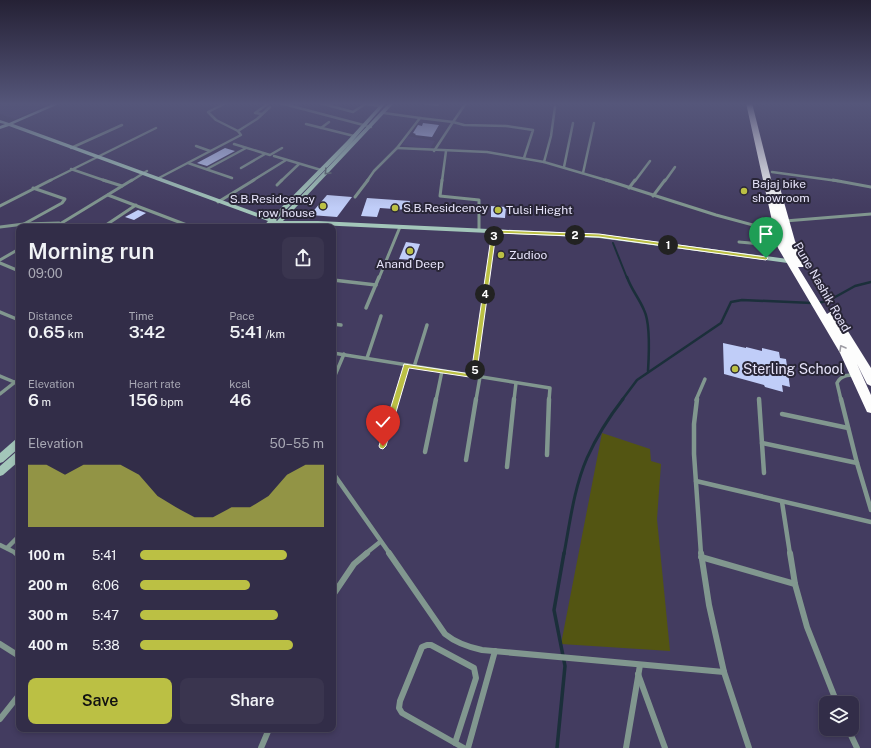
<!DOCTYPE html>
<meta charset="utf-8">
<style>
body{margin:0;font-family:"Public Sans",sans-serif;background:#3a354f;color:#f1f3f6;height:100vh;display:flex;flex-direction:column;font-size:15px;white-space:nowrap}
*{box-sizing:border-box;margin:0}
p{font-size:13px;color:#a8a8b4}
.icon{flex:none;width:22px;height:22px;fill:none;stroke:currentColor;stroke-width:2;stroke-linecap:round;stroke-linejoin:round}
.map{position:relative;flex:1;overflow:hidden}
.details{position:absolute;left:16px;top:224px;width:320px;height:508px;display:flex;flex-direction:column;background:#322d48;border-radius:8px;box-shadow:0 2px 6px #0003,0 0 0 1px #4d4960}
.details>*{flex:none}
.controls{position:absolute;left:819px;top:696px;display:grid;gap:8px}
.controls a{display:grid;place-items:center;width:40px;height:40px;border-radius:8px;background:#322d48;box-shadow:0 2px 6px #0003,0 0 0 1px #4d4960;font-size:20px}
.pin{position:absolute;display:grid;place-items:center;width:34px;height:34px;color:#fff;margin:-41px -17px;border-radius:50% 50% 50% 0;rotate:-45deg;box-shadow:0 0 4px #0007}
.pin .icon{rotate:45deg}
.km{position:absolute;width:20px;height:20px;margin:-10px;border-radius:50%;background:#222;color:#fff;font-size:11px;line-height:20px;text-align:center}
.round{display:grid;place-items:center;flex:none;width:42px;height:42px;border-radius:8px;background:#3a354f}
.overview{display:flex;align-items:center;justify-content:space-between;height:68px;padding:0 12px}
h1{font-size:22px;font-weight:600;line-height:30px}
.figures{display:grid;grid-template-columns:repeat(3,1fr);gap:6px;height:68px;padding:4px 12px}
.figures div{display:grid;align-content:center}
.figures b{font-size:17px;font-weight:600}
.figures small{font-size:11px;font-weight:400}
.figures p{font-size:11px}
.chart{height:112px;padding:8px 12px}
.chart p{display:flex;justify-content:space-between}
.chart svg{width:100%;height:72px;margin-top:4px;fill:#bbc044;opacity:.7}
.button{display:flex;gap:8px;margin-top:auto;padding:8px 12px}
.button a{flex:1;height:46px;border-radius:8px;background:#bbc044;color:#111;font-size:16px;font-weight:600;line-height:46px;text-align:center}
.button a+a{background:#3a354f;color:#f1f3f6}
ul{padding:0 12px;list-style:none;font-size:13px}
li{display:grid;grid-template-columns:64px 48px 1fr;align-items:center;height:30px}
li i{height:10px;border-radius:5px;background:#bbc044}
.map>svg:first-child{display:block}
.built{fill:#4a426d}
.green{fill:#535512}
.lines{fill:none;stroke-linecap:round;stroke-linejoin:round}
.stream-far3{stroke:#1b2f3a;stroke-width:2}
.stream-far2{stroke:#1b2f3a;stroke-width:2.5}
.stream-far1{stroke:#1b2f3a;stroke-width:3}
.stream{stroke:#1b2f3a;stroke-width:3.5}
.building{fill:#c0cdf8}
.street-far4{stroke:#81978f;stroke-width:2.5}
.street-far3{stroke:#81978f;stroke-width:3}
.street-far2{stroke:#81978f;stroke-width:3.5}
.street-far1{stroke:#81978f;stroke-width:4.5}
.street{stroke:#81978f;stroke-width:6}
.secondary{fill:#a3c6ba;fill-rule:evenodd}
.highway{fill:#fdfdfd;fill-rule:evenodd}
.oneway{stroke:#606e72}
.oneway2{stroke:#9e9ca4}
.route{fill:#bbc044;stroke:#fff}
.poi-dot{fill:#bbc044;stroke:#292637;stroke-width:1.5}
.labels{text-anchor:middle;dominant-baseline:central;stroke-width:4;stroke-linejoin:round;paint-order:stroke}
.far-poi-label{font-size:12px;fill:#e7e4fb;stroke:#292637;text-anchor:start}
.far-street-label{font-size:12px;fill:#e7e4fb;stroke:#292637}
.poi-label{font-size:14px;fill:#e7e4fb;stroke:#292637;text-anchor:start}
</style>
<div class="map">
<svg width="871" height="748" viewBox="0 0 871 748">
<rect width="100%" height="100%" fill="#433c60"/>
<!-- built -->
<g class="built">
<polygon points="0,103 52,103 15,119 0,114"/>
<polygon points="408,136 435,141 430,149 402,145"/>
</g>
<!-- green -->
<polygon class="green" points="602,433 650,449 651,461 661,464 657,519 670,651 561,644"/>
<g class="lines">
<!-- stream-far3 -->
<polyline class="stream-far3" points="613,243 627,278"/>
<!-- stream-far2 -->
<g class="stream-far2">
<path d="M627,277C631,289 639,298 644,310C651,324 649,355 648,371"/>
<polyline points="817,303 828,301 855,286 871,282"/>
<polyline points="622,400 637,380 721,323 731,302 742,300 812,303"/>
</g>
<!-- stream-far1 -->
<path class="stream-far1" d="M564,554C570,522 574,488 587,458C596,438 609,417 623,399"/>
<!-- stream -->
<polyline class="stream" points="557,748 565,666 554,610 564,553"/>
</g>
<!-- building -->
<g class="building">
<polygon points="423,123 439,125 432,137 415,135 416,134 413,133 418,125 422,126"/>
<polygon points="225,148 235,151 207,166 197,163"/>
<polygon points="327,195 352,197 337,217 310,215"/>
<polygon points="367,198 410,201 408,210 380,208 377,217 361,216"/>
<polygon points="491,206 506,207 505,218 491,217"/>
<polygon points="138,210 146,213 134,220 125,217"/>
<polygon points="406,242 420,244 414,260 399,259"/>
<polygon points="723,343 746,348 746,347 762,351 762,348 779,352 780,358 786,359 790,387 782,385 783,392 765,387 764,385 724,374"/>
</g>
<g class="lines">
<!-- street-far4 -->
<g class="street-far4">
<polyline points="226,103 208,112 216,120 238,131"/>
<polyline points="280,103 371,127"/>
<polyline points="320,103 353,112 365,104 381,106"/>
<polyline points="423,103 438,105"/>
<polyline points="262,114 255,113 269,103"/>
<polyline points="420,118 453,122 466,103"/>
<polyline points="306,124 354,136"/>
<polyline points="321,128 329,122"/>
<polyline points="234,144 270,155 282,148"/>
<polyline points="196,146 210,151"/>
<polyline points="71,148 122,125"/>
<polyline points="397,148 487,152 544,162 609,181"/>
<polyline points="434,151 453,122 464,125 506,126 533,130 524,158"/>
<polyline points="274,156 321,170"/>
<polyline points="544,162 551,136 555,107"/>
<polyline points="188,163 232,178"/>
<polyline points="564,167 573,123"/>
<polyline points="241,168 265,154"/>
<polyline points="71,169 106,181"/>
<polyline points="207,169 246,148"/>
<polyline points="772,172 838,181"/>
<polyline points="583,173 594,123"/>
<polyline points="157,179 241,135 238,131 257,119 270,107"/>
<polyline points="49,181 156,128"/>
<polyline points="131,181 147,171"/>
<polyline points="252,181 286,160"/>
<polyline points="281,181 299,164"/>
<polyline points="367,181 374,171 397,148 420,118 384,113"/>
<polyline points="442,181 446,151"/>
<polyline points="635,181 650,161"/>
<polyline points="665,181 675,167"/>
</g>
<!-- street-far3 -->
<g class="street-far3">
<polyline points="103,180 122,186"/>
<polyline points="442,180 440,196 479,200 479,230"/>
<polyline points="606,180 716,215 779,232"/>
<polyline points="833,180 871,187"/>
<polyline points="277,185 282,180"/>
<polyline points="629,188 635,180"/>
<polyline points="108,195 192,227"/>
<polyline points="653,196 665,180"/>
<polyline points="355,197 368,180"/>
<polyline points="218,202 254,180"/>
<polyline points="0,206 51,180"/>
<polyline points="785,221 871,214"/>
<polyline points="24,224 62,203 65,199 33,188"/>
<polyline points="0,227 24,224 59,223"/>
<polyline points="55,227 132,180"/>
<polyline points="103,227 136,205"/>
<polyline points="316,227 318,223"/>
<polyline points="739,242 782,246"/>
<polyline points="0,260 19,249"/>
<polyline points="0,263 19,271"/>
<polyline points="379,278 400,227"/>
<polyline points="488,278 494,231"/>
</g>
<!-- street-far2 -->
<g class="street-far2">
<polyline points="333,280 376,285"/>
<polyline points="366,308 379,277"/>
<polyline points="0,312 19,320"/>
<polyline points="333,324 341,325"/>
<polyline points="333,353 550,388 549,400"/>
<polyline points="367,358 381,316"/>
<polyline points="414,367 427,325"/>
<polyline points="0,376 19,384"/>
<polyline points="474,376 488,277"/>
<polyline points="333,380 344,354"/>
<polyline points="0,394 19,379"/>
<polyline points="397,400 407,365"/>
<polyline points="436,400 442,371"/>
<polyline points="476,400 480,377"/>
<polyline points="514,400 516,383"/>
<polyline points="696,400 705,379"/>
<path d="M841,400L837,383C841,375 848,375 856,375"/>
</g>
<!-- street-far1 -->
<g class="street-far1">
<polyline points="697,399 694,424 694,454 701,554"/>
<polyline points="759,399 764,473"/>
<polyline points="841,399 857,463 871,510"/>
<polyline points="782,414 848,428"/>
<polyline points="762,443 857,463"/>
<polyline points="383,446 397,399"/>
<polyline points="425,452 436,399"/>
<polyline points="547,455 549,399"/>
<polyline points="466,460 476,399"/>
<polyline points="507,467 514,399"/>
<polyline points="333,473 390,554"/>
<polyline points="696,481 871,522"/>
<polyline points="782,502 790,554"/>
<polyline points="0,545 18,554"/>
<polyline points="7,548 19,536"/>
<polyline points="365,554 380,542"/>
</g>
<!-- street -->
<g class="street">
<polyline points="16,553 19,555"/>
<path d="M389,553L445,634C456,643 468,647 482,650L724,672"/>
<polyline points="701,553 709,605 724,672 749,748"/>
<polyline points="790,553 795,584 807,627 837,703"/>
<polyline points="701,557 795,584"/>
<polyline points="333,595 354,564 367,553"/>
<polyline points="0,644 19,656"/>
<polygon points="427,645 431,645 474,668 476,678 455,743 402,713 399,708 400,701 422,647"/>
<polyline points="638,674 665,748"/>
<polyline points="0,719 19,695"/>
<polyline points="848,729 857,748"/>
<polyline points="455,743 464,748"/>
<polyline points="261,748 269,729"/>
<polyline points="468,748 495,651"/>
<polyline points="626,748 640,665"/>
</g>
<!-- secondary -->
<g class="secondary">
<polygon points="55,103 61,103 13,124 271,218 347,141 382,103 386,103 351,143 276,220 277,221 389,103 394,103 283,221 318,221 599,234 795,260 798,262 795,264 599,238 318,225 277,226 273,223 269,227 263,227 268,221 9,126 0,129 0,126 5,124 0,123 0,120 9,123"/>
<polygon points="19,438 19,448 3,462 0,463 0,453 16,439"/>
<polygon points="19,451 19,461 3,475 0,476 0,466 16,452"/>
</g>
<!-- highway -->
<polygon class="highway" points="746,103 752,103 773,187 776,186 780,188 795,241 806,265 804,267 798,267 827,314 832,311 836,312 871,368 871,386 867,384 857,364 871,395 871,413 867,412 840,353 778,248"/>
</g>
<!-- one-way arrows -->
<defs><path id="oneway-chevron" d="M-2-3.5L2.5 0L-2 3.5" fill="none" stroke-width="1.6" stroke-linecap="round" stroke-linejoin="round"/></defs>
<use class="oneway" href="#oneway-chevron" transform="translate(327 172) rotate(134)"/>
<use class="oneway2" href="#oneway-chevron" transform="translate(842 348) rotate(-120)"/>
<!-- sky -->
<linearGradient id="sky" x2="0" y2="1"><stop stop-color="#252135"/><stop offset="0.5" stop-color="#55567a"/><stop offset="1" stop-color="#55567a" stop-opacity="0"/></linearGradient>
<rect width="871" height="208" fill="url(#sky)"/>
<!-- route -->
<polygon class="route" points="494,230 599,234 766,257 768,258 766,260 599,237 496,233 476,378 409,368 386,446 383,449 380,448 379,446 404,364 471,374 492,231"/>
<!-- markers -->
<g class="poi-dot">
<circle cx="744" cy="191" r="4"/>
<circle cx="323" cy="206" r="4"/>
<circle cx="395" cy="208" r="4"/>
<circle cx="498" cy="210" r="4"/>
<circle cx="410" cy="251" r="4"/>
<circle cx="501" cy="255" r="4"/>
<circle cx="735" cy="369" r="4"/>
</g>
<g class="labels">
<!-- far-poi labels -->
<g class="far-poi-label">
<text x="752" y="184">Bajaj bike<tspan x="752" dy="14">showroom</tspan></text>
<text x="315" y="199" text-anchor="end">S.B.Residcency<tspan x="315" dy="14">row house</tspan></text>
<text x="403" y="208">S.B.Residcency</text>
<text x="506" y="210">Tulsi Hieght</text>
<text x="509" y="255">Zudioo</text>
<text x="410" y="264" text-anchor="middle">Anand Deep</text>
</g>
<!-- far-street labels -->
<g class="far-street-label">
<text transform="translate(822 287) rotate(60)">Pune Nashik Road</text>
</g>
<!-- poi labels -->
<g class="poi-label">
<text x="743" y="369">Sterling School</text>
</g>
</g>
</svg>
<div class="controls">
<a><svg class="icon" aria-label="layers" viewBox="0 0 24 24"><path d="M12 4l9 5-9 5-9-5zM3 14l9 5 9-5"/></svg></a>
</div>
<div class="pin" style="left:766px;top:258px;background:#1e9e55"><svg class="icon" aria-label="arrive" viewBox="0 0 24 24"><path d="M6 21V4h12l-3 4 3 4H6"/></svg></div>
<div class="pin" style="left:383px;top:446px;background:#d93025"><svg class="icon" aria-label="check" viewBox="0 0 24 24"><path d="M5 12l5 5 9-10"/></svg></div>
<b class="km" style="left:668px;top:245px">1</b>
<b class="km" style="left:575px;top:235px">2</b>
<b class="km" style="left:494px;top:236px">3</b>
<b class="km" style="left:485px;top:294px">4</b>
<b class="km" style="left:475px;top:370px">5</b>
<section class="details">
<div class="overview"><div><h1>Morning run</h1><p>09:00</p></div><a class="round"><svg class="icon" aria-label="share" viewBox="0 0 24 24"><path d="M12 15V3M7 8l5-5 5 5M5 13v7h14v-7"/></svg></a></div>
<div class="figures">
<div><p>Distance</p><b>0.65<small> km</small></b></div>
<div><p>Time</p><b>3:42</b></div>
<div><p>Pace</p><b>5:41<small> /km</small></b></div>
</div>
<div class="figures">
<div><p>Elevation</p><b>6<small> m</small></b></div>
<div><p>Heart rate</p><b>156<small> bpm</small></b></div>
<div><p>kcal</p><b>46</b></div>
</div>
<div class="chart"><p><span>Elevation</span>50–55 m</p>
<svg viewBox="0 0 160 44" preserveAspectRatio="none"><path d="M0 44V6L10 6L20 12L30 6L40 6L50 6L60 12L70 25L80 32L90 38L100 38L110 32L120 32L130 25L140 12L150 6L160 6V44z"/></svg>
</div>
<ul>
<li><b>100 m</b>5:41<i style="width:80%"></i></li>
<li><b>200 m</b>6:06<i style="width:60%"></i></li>
<li><b>300 m</b>5:47<i style="width:75%"></i></li>
<li><b>400 m</b>5:38<i style="width:83%"></i></li>
</ul>
<div class="button"><a>Save</a><a>Share</a></div>
</section>
</div>
